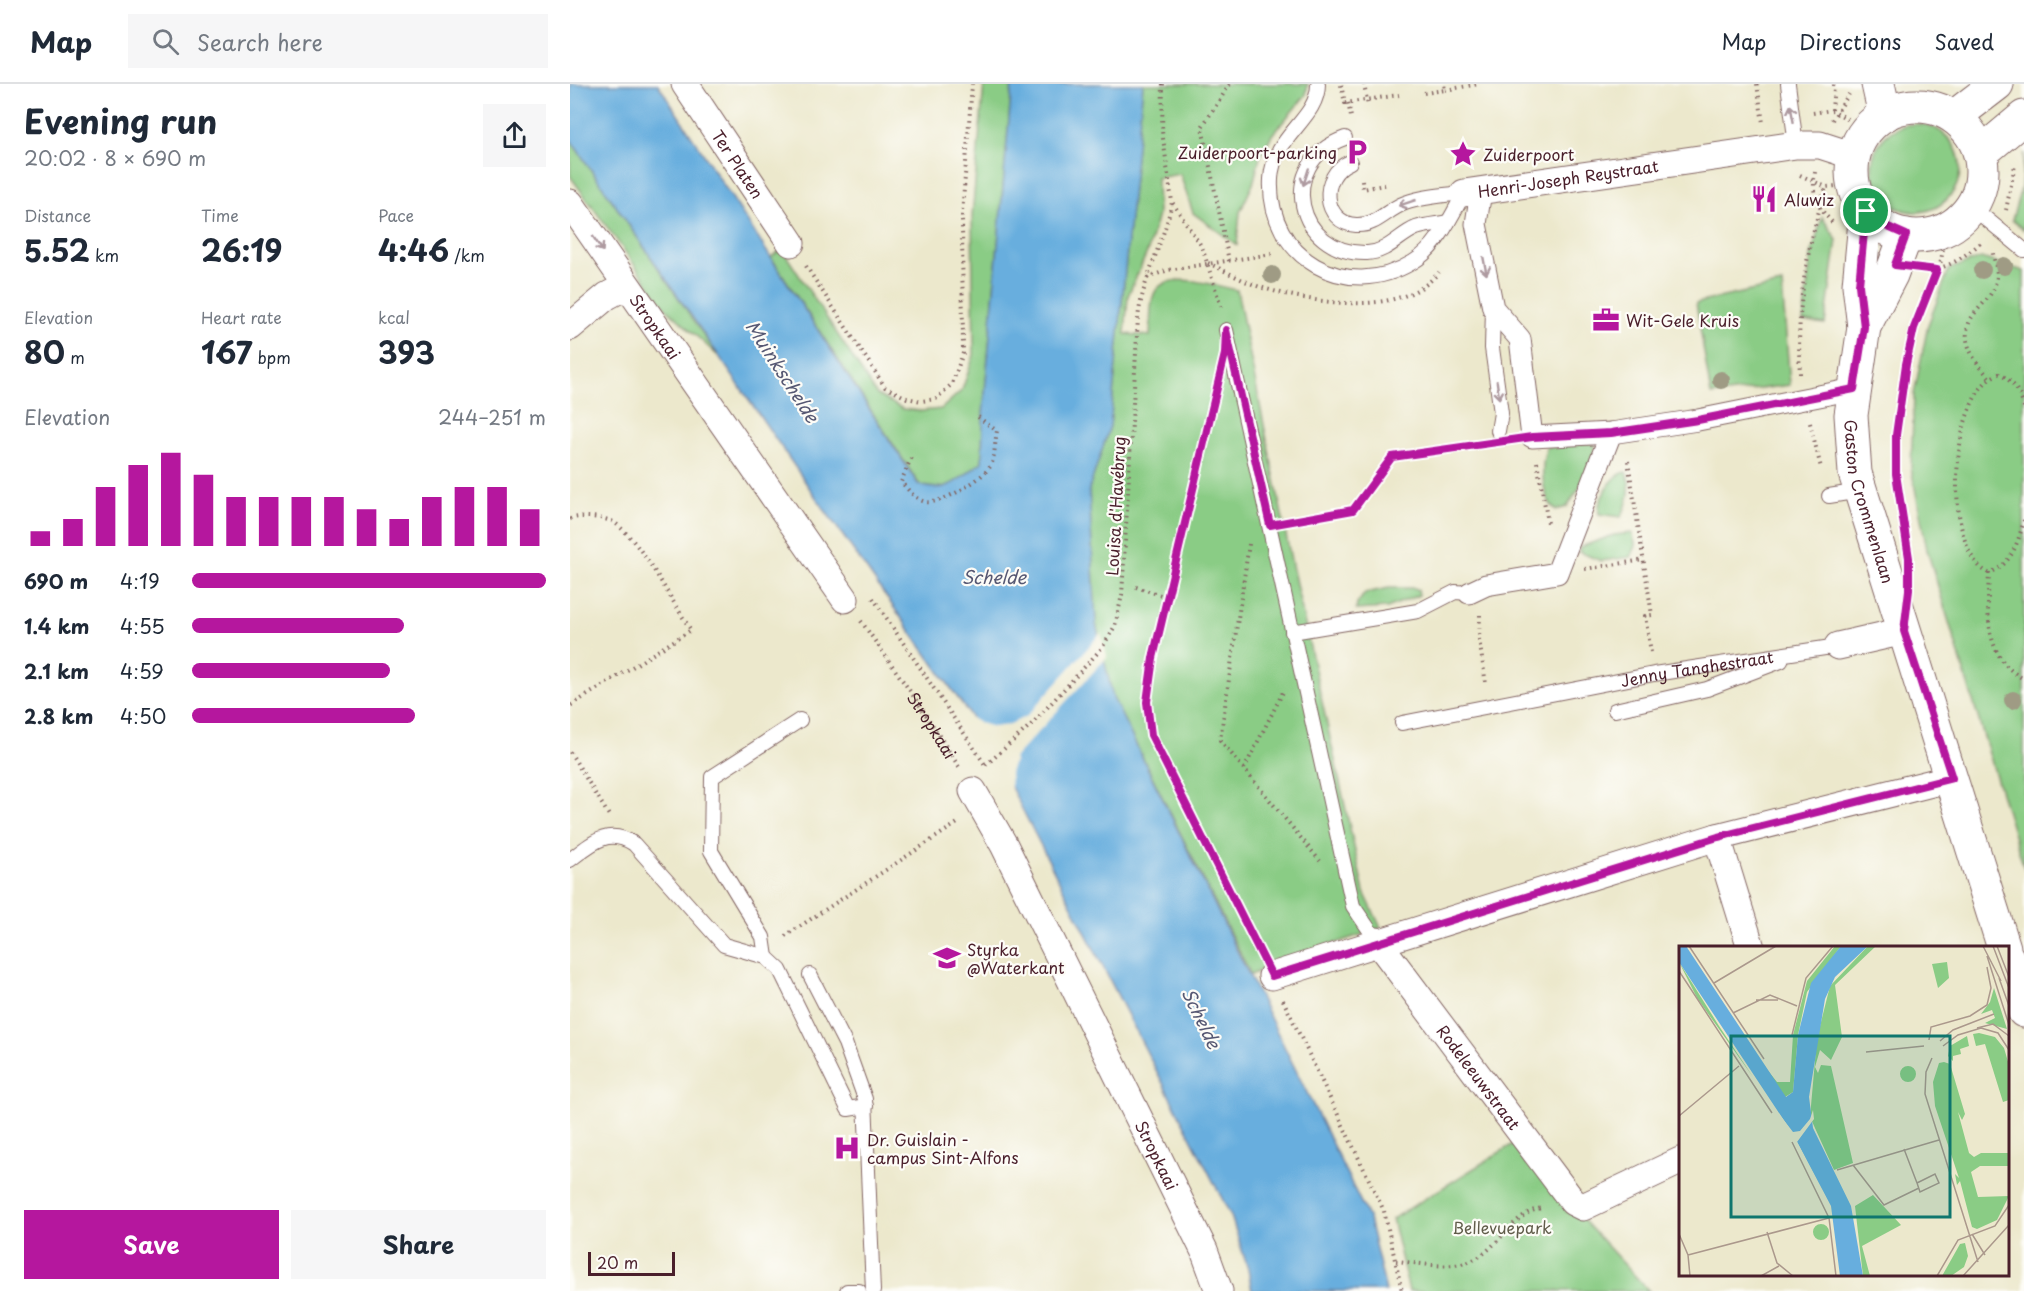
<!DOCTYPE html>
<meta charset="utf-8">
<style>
body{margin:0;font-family:"Playpen Sans",sans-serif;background:#f6f6f7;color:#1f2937;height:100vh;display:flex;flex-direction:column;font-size:22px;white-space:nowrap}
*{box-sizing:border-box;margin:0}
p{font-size:20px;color:#747a83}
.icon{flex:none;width:33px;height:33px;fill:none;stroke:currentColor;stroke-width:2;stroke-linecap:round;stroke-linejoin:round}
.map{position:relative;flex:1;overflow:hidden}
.details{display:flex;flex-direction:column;background:#fff;width:570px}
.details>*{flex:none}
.scale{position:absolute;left:18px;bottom:15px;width:87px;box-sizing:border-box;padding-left:6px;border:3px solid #4a1f2b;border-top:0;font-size:16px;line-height:21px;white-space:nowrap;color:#4a1f2b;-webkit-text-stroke:4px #fdfcf7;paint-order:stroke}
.pin{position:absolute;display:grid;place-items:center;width:51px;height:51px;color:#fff;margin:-26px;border:3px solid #fff;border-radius:50%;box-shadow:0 2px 6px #0007}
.round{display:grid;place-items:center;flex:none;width:63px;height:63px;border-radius:0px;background:#f6f6f7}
.summary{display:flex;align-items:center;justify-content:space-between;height:102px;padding:0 24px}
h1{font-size:33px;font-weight:700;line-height:45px}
.stats{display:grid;grid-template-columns:repeat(3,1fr);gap:9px;height:102px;padding:6px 24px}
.stats div{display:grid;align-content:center}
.stats b{font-size:30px;font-weight:700}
.stats small{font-size:16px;font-weight:400}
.stats p{font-size:16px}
.chart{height:168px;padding:12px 24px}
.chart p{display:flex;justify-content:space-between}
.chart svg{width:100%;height:108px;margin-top:6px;stroke:#b5179e;stroke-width:6}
.cta{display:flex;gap:12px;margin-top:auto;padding:12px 24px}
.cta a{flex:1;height:69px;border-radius:0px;background:#b5179e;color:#fff;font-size:24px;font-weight:700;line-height:69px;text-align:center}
.cta a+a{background:#f6f6f7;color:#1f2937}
ul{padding:0 24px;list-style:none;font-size:20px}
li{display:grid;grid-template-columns:96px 72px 1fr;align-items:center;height:45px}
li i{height:15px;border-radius:8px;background:#b5179e}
header{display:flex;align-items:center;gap:36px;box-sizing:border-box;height:84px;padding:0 30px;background:#fff;border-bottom:2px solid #e0e1e3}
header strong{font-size:28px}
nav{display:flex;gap:33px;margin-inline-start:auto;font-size:21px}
.search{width:420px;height:54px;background:#f6f6f7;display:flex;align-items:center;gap:15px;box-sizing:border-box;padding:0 21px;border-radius:0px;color:#747a83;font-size:22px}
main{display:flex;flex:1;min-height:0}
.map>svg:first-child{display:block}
.green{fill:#8acc85;stroke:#6a7658;stroke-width:1.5}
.water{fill:#67aede;stroke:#586684;stroke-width:1.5}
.pier{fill:#ece8cc}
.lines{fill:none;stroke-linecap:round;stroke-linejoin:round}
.service-casing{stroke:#836563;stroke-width:16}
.pedestrian-casing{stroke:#836563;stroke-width:23}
.minor-casing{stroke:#836563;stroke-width:29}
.tertiary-casing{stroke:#836563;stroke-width:35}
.path{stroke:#836563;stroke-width:4;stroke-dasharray:1.5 4.5;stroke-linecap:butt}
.service{stroke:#fff;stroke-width:14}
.pedestrian{stroke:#fff;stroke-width:21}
.minor{stroke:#fff;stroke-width:27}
.tertiary{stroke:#fff;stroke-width:33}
.tree{fill:#9f9b84}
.oneway{stroke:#ae9aa0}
.route-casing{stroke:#fff;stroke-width:12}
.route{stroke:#b5179e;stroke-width:8}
.labels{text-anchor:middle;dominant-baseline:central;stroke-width:4.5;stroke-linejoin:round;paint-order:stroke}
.poi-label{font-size:16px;fill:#4a1f2b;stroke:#fdfcf7;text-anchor:start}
.street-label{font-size:16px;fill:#4a1f2b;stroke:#fdfcf7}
.park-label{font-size:16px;fill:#605c4a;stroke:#fdfcf7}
.water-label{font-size:18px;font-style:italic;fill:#565873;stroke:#fdfcf7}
.inset-road{fill:none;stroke:#ab988c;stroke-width:1.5}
.view{fill:#0f766e;fill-opacity:0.15;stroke:#0f766e;stroke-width:3}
.inset-edge{fill:none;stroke:#4a1f2b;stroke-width:3}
</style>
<header>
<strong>Map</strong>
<div class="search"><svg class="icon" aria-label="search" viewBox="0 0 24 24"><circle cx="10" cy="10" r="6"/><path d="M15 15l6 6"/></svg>Search here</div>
<nav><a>Map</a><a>Directions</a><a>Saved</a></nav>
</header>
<main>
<section class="details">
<div class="summary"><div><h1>Evening run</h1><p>20:02 · 8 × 690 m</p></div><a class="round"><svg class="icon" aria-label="share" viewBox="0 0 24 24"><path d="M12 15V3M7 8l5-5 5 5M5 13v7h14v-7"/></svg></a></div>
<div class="stats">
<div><p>Distance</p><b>5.52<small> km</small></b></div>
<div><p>Time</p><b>26:19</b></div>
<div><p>Pace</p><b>4:46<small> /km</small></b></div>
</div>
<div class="stats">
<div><p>Elevation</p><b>80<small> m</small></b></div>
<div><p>Heart rate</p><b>167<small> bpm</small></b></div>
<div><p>kcal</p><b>393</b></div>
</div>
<div class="chart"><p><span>Elevation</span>244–251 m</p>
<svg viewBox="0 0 160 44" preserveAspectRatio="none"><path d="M5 44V38M15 44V33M25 44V20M35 44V11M45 44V6M55 44V15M65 44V24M75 44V24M85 44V24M95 44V24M105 44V29M115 44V33M125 44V24M135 44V20M145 44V20M155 44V29"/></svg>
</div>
<ul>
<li><b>690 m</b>4:19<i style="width:100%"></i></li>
<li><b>1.4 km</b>4:55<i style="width:60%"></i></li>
<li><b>2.1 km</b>4:59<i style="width:56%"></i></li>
<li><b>2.8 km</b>4:50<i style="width:63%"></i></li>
</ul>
<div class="cta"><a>Save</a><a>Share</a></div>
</section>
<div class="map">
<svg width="1454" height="1207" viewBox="0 0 1454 1207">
<rect width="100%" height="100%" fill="#fdfcf7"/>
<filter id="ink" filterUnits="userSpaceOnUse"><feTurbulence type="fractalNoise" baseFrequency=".0167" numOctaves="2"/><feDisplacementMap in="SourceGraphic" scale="12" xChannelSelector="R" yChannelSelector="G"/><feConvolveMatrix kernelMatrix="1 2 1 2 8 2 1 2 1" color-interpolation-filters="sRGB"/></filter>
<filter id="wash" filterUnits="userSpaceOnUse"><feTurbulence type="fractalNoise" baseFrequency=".008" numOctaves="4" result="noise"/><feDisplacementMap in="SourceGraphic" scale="24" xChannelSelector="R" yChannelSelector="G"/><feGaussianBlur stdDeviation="1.35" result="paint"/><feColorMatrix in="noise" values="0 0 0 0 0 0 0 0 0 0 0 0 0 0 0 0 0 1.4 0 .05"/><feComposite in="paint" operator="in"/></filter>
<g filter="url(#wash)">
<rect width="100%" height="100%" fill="#ece8cc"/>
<!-- green -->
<g class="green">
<path d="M414,0H442L413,331L412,378C390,394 376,412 349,400L201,173L212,165L307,311L333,325L351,327L371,325L392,306L404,271L402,132Z"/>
<path d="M573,0H738L736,11L702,51L690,73L683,100L670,128L667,161L623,129L610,90L587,94L588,131L578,166L558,212L555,250L580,252C581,239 579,221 584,210C595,184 646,202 667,206L723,486L794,808L811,844L709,878L681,891L543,614L526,540L519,405L540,342Z"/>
<circle cx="1346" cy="84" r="44"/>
<polygon points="0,55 148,272 95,223 0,92"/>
<polygon points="1454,69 1454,146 1442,136 1451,104"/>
<polygon points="1252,133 1267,156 1255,240 1233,237 1241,172"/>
<polygon points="1411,174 1454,187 1454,784 1357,466 1341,384 1344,310 1358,241 1379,185"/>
<polygon points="1212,200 1220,301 1141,311 1126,219"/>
<path d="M1019,359L1025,361V365L1017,392L997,423L986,426C971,414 970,380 977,363Z"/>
<path d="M1056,388C1063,402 1058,420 1051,433L1029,430C1026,417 1043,390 1056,388Z"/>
<polygon points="1062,449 1066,462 1061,473 1031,477 1009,468 1010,463 1044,451"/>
<polygon points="819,504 845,504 848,506 849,511 817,524 786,526 787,520 795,509"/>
<polygon points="943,1060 1079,1207 839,1207 822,1135"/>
</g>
<!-- water -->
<path class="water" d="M0,0H88L348,400C376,412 390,394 412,378L413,331L442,0H573L540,342L519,405L526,540L543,614L799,1135L816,1207H682L678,1185L661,1132L414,651L247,415L0,55Z"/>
<!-- pier -->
<g class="pier">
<polygon points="162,297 171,308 354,571 244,416"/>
<polygon points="531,549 537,573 445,673 440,689 441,705 647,1112 411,653 395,630 410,639 424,643 438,641 457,632"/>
</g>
</g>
<g filter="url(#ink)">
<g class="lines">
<defs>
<g id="service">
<path d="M748,0C748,36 703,51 701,95C697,174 776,219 843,178C867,164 881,133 894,109"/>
<polyline points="1218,0 1226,61"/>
<path d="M775,54C705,79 726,171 797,169C818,168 829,151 846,144C855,141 868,140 878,138"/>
<path d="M780,78C749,91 752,139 786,141C807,142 816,126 835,119C854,112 875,111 894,109"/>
<polyline points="1402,123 1454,166"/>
<polyline points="923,224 922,264 931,329 928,347"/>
<polyline points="656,246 783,822 807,857"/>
<polyline points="1259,412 1290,407"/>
<polyline points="722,548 848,527 885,508 899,509"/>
<polyline points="1045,626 1137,605 1211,577"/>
<path id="s2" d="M832,639L1084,590L1268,562"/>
<path d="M0,776C22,759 38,743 64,760L154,861L196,873L210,886L278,1025L296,1022"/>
<polyline points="196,873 193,853 141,767 142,693 230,636"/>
<polyline points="240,891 275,959 295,1015 303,1207"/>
<polyline points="277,1207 289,1207"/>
</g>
<g id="pedestrian">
<polyline points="911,107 906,140 923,224 950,255 962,353 1041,349 1128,336 1284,305"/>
<polyline points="899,509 916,501 987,489 1041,349"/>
</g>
<g id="minor">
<path id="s3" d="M115,0L221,159"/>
<path id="s4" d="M894,109L1226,61H1250L1284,72"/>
<path id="s5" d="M0,119L275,515"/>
<polyline points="0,243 37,212 56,202"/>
<polyline points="1268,562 1334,547"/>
<path id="s6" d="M403,707L434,761L634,1166L649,1207"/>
<polyline points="1147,753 1181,864"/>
<path id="s7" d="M807,857L1003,1118L1013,1123L1110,1077"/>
<polyline points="702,892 1147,753 1382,694"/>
</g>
<g id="tertiary">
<polyline points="1308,0 1315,31"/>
<circle cx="1347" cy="87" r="65"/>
<polyline points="1384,33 1427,0"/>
<polyline points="1410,70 1454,33"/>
<path id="s8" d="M1336,151L1321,191L1294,243L1281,331L1285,389L1434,864"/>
<polyline points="1294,243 1289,201 1296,127"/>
<polyline points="1438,875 1454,927"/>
</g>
</defs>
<!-- service casing -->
<use href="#service" class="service-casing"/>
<!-- pedestrian casing -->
<use href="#pedestrian" class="pedestrian-casing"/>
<!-- minor casing -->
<use href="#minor" class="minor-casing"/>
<!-- tertiary casing -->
<use href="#tertiary" class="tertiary-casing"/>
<!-- path -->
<g class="path">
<polyline points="593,0 592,47 602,118 632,163 652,226"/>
<polyline points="794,0 798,22"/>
<polyline points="1187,0 1193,39"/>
<polyline points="771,1 775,19 829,11"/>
<polyline points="875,6 909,0"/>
<polyline points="854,9 875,6 874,0"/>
<polyline points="778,19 781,33"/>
<polyline points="1262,26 1264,0"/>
<polyline points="1243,29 1262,26 1286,40"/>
<polyline points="1262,36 1279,10"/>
<path d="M1245,88C1241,111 1248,125 1264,140"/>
<polyline points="1230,91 1256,103 1277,101"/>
<polyline points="792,96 793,105 819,100"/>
<polyline points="1436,126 1445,81"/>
<polyline points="659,177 632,43 660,0"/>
<path d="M638,179C656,187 674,198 693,204C743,219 831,235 869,188"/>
<polyline points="236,182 315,303 337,314 351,317 366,315 382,300 393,269 392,131 402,0"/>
<path d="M1356,185C1377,187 1397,170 1412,158"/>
<polyline points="577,194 598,186 702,170"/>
<path d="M1230,290C1226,222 1236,168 1256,103"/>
<path d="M1419,293C1406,279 1391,260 1399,239C1405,223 1424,216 1427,192C1427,185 1424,176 1423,169"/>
<polyline points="646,307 583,574 577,618 581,651 690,869"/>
<path d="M1454,323C1449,308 1444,297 1429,290C1379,306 1371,468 1419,489C1442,481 1448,458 1454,436"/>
<polyline points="1240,339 1251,384"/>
<path d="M341,374L331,398C338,405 345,416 356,418C371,421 417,393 422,379C425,370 425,357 427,347L408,333"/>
<polyline points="1058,377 1082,531 1075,532 1081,568"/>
<polyline points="967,378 978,439"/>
<polyline points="1329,418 1326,351 1336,280 1345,244 1371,177 1376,146"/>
<path d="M0,435C10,431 36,433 45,439C72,459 101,516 121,546L0,622"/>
<polyline points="721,438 783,426 822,373 912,360"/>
<polyline points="679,460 650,656 750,777"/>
<polyline points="1015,485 1074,476"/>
<path d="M1419,489C1417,529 1414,574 1454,595"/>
<polyline points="566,503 597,513"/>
<polyline points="303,514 416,682"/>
<polyline points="910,531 909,555 916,600"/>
<path id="s1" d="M291,537L349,620L389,683"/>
<polyline points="0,668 40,733"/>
<path d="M416,681L463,639L532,564L545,542L552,511L568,234C573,193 594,158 602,118"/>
<polyline points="674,685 713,608"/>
<polyline points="215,852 389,738"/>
<polyline points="713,916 814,1127 832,1207"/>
<path d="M826,1177C849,1179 880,1186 901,1177C929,1165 942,1129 972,1124"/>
</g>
<!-- service -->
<use href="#service" class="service"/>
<!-- pedestrian -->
<use href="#pedestrian" class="pedestrian"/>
<!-- minor -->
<use href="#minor" class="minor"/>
<!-- tertiary -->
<use href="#tertiary" class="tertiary"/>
</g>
<!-- trees -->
<g class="tree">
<circle cx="1434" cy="182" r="9"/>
<circle cx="1412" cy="186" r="9"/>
<circle cx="702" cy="191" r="9"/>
<circle cx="1151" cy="296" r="9"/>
<circle cx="1443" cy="616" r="9"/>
</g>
<!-- one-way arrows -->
<defs><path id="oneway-shaft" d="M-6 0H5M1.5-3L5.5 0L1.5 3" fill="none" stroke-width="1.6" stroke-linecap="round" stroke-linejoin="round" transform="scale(1.5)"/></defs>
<g class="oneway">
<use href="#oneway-shaft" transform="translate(1222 30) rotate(-101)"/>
<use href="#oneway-shaft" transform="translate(736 93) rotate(108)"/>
<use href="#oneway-shaft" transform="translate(837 119) rotate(161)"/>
<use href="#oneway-shaft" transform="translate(28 160) rotate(56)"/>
<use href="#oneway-shaft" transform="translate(915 182) rotate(79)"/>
<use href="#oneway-shaft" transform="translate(928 306) rotate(82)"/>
</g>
</g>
<g class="lines" filter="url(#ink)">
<defs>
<polygon id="route" points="1296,127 1307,138 1336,151 1325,181 1367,186 1344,244 1336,280 1326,351 1326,390 1339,474 1339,506 1334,547 1382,694 1148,753 702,892 581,651 577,618 583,574 655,270 656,246 700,441 783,426 822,373 962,353 1041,349 1128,336 1284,305 1294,243 1289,201"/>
</defs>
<!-- route casing -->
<use href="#route" class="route-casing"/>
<!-- route -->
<use href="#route" class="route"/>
</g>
<!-- icons -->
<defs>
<symbol id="parking-bare" viewBox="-9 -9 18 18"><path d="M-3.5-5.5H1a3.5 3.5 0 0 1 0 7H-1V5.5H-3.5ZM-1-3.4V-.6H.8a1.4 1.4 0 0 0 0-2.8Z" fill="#b5179e" stroke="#fdfcf7" stroke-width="2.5" paint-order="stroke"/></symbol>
<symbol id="sight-bare" viewBox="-9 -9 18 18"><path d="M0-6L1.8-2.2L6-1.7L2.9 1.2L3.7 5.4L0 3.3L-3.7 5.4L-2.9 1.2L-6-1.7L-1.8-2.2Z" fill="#b5179e" stroke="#fdfcf7" stroke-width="2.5" paint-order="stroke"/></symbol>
<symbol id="restaurant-bare" viewBox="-9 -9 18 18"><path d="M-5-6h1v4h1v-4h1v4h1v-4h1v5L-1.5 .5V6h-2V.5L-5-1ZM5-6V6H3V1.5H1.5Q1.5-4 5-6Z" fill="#b5179e" stroke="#fdfcf7" stroke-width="2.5" paint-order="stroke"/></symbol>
<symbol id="office-bare" viewBox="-9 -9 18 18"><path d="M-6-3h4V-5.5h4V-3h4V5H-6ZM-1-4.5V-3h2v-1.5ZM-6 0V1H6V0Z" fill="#b5179e" stroke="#fdfcf7" stroke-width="2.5" paint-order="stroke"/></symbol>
<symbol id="school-bare" viewBox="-9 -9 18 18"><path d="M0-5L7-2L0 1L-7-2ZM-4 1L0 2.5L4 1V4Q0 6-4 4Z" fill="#b5179e" stroke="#fdfcf7" stroke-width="2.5" paint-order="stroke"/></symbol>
<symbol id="hospital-bare" viewBox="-9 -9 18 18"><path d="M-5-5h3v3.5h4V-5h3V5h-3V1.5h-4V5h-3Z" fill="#b5179e" stroke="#fdfcf7" stroke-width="2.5" paint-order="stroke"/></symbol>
</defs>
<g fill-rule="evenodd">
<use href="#parking-bare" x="768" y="49" width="38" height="38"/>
<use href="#sight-bare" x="874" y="51" width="38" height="38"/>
<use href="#restaurant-bare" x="1175" y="96" width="38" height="38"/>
<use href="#office-bare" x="1017" y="217" width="38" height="38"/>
<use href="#school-bare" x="358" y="855" width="38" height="38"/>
<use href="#hospital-bare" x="258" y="1045" width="38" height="38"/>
</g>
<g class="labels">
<!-- poi labels -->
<g class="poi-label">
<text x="767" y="68" text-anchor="end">Zuiderpoort-parking</text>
<text x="913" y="70">Zuiderpoort</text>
<text x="1214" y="115">Aluwiz</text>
<text x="1056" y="236">Wit-Gele Kruis</text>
<text x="397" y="865">Styrka<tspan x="397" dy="18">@Waterkant</tspan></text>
<text x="297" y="1055">Dr. Guislain -<tspan x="297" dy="18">campus Sint-Alfons</tspan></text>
</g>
<!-- street labels -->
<g class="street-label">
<text stroke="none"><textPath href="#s3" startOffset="96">Ter Platen</textPath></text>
<text stroke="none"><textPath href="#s4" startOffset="105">Henri-Joseph Reystraat</textPath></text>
<text stroke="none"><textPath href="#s5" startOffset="150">Stropkaai</textPath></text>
<text stroke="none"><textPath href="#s8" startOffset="279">Gaston Crommenlaan</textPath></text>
<text transform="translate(545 422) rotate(-87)">Louisa d'Havébrug</text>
<text stroke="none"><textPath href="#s2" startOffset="300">Jenny Tanghestraat</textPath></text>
<text stroke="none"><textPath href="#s1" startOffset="126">Stropkaai</textPath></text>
<text stroke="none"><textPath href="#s7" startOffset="170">Rodeleeuwstraat</textPath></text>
<text stroke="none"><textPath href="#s6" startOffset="408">Stropkaai</textPath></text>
</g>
<!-- park labels -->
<g class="park-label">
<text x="932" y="1143">Bellevuepark</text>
</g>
<!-- water labels -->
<g class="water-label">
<text transform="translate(213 287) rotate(57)">Muinkschelde</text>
<text x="424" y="492">Schelde</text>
<text transform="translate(632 934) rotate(64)">Schelde</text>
</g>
</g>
<!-- overview -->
<g transform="translate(1109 862)">
<rect width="330" height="330" fill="#ece8cc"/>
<path d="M156,0H162L128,46L119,89L114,146L106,151L82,116L98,136H111L114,89L128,35ZM189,0H197L156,39L163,91L152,114L141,104L136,121L139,127L142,119L152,120L174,217L155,224L131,171L138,92L151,40ZM0,16L40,80L74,131L18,52ZM268,16L270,32L259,42L253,18ZM315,42L328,83L306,77L316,72L313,64L302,68L311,56ZM300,87L316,91L325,102L330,119V154L324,156L306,98L297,100L294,88ZM288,90L290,100L281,103L282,108L274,110V115L269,110L271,100ZM265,116L271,118L286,168L283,174L279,166L290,207L295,211L302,207H330V220H301L292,226L299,251L330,250L318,274L298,283L293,281L281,235L278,239L276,228L280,232L256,160L254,136L260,117ZM221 128a8 8 0 1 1 16 0a8 8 0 1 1-16 0ZM194,249L222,279L183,300L191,330H184L176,260ZM134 286a8 8 0 1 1 16 0a8 8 0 1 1-16 0ZM286,297L289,310L285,321L272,330H263L281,298Z" fill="#8acc85"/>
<path d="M0,0H7L107,151L114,146L119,89L132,37L162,0H189L156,31L146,53L130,151L134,182L172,260L184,330H161L152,260L114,188L0,16Z" fill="#67aede"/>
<path d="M70,129L114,186L121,185L131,173L134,164L135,173L118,196L149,256L150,264L112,189Z" fill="#ece8cc"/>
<path class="inset-road" d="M10,0L85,113M304,0L322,35M314,0L330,42M318,0L330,31M308,10L330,79M0,25L93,167M320,32L330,60M35,37L97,0M77,54H99M54,67L91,49L118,60M298,82L314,78L330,90M113,89L127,32L154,0M250,94L252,81L291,70L308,59L312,42L308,21M261,95L274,84L315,68M264,100L279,89L302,82L319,87L330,104M187,106L245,100M253,112L247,126L246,148L299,316M0,170L60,120M113,196L150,272L157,330M225,203L238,237M174,219L205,259L240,242M158,224L260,194M256,228L260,237L241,246L238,237ZM88,286L98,317L114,330M0,288L9,309L11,330M293,288L306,309M9,309L150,272M82,330L100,320M258,330L279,294L316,280L330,259M284,330L330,279"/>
<path class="view" d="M52,90H271V271H52Z"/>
<rect width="330" height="330" class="inset-edge"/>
</g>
</svg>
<div class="scale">20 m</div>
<div class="pin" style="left:1296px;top:127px;background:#1e9e55"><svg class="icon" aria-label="arrive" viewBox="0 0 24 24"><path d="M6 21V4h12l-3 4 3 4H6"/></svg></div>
</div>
</main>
